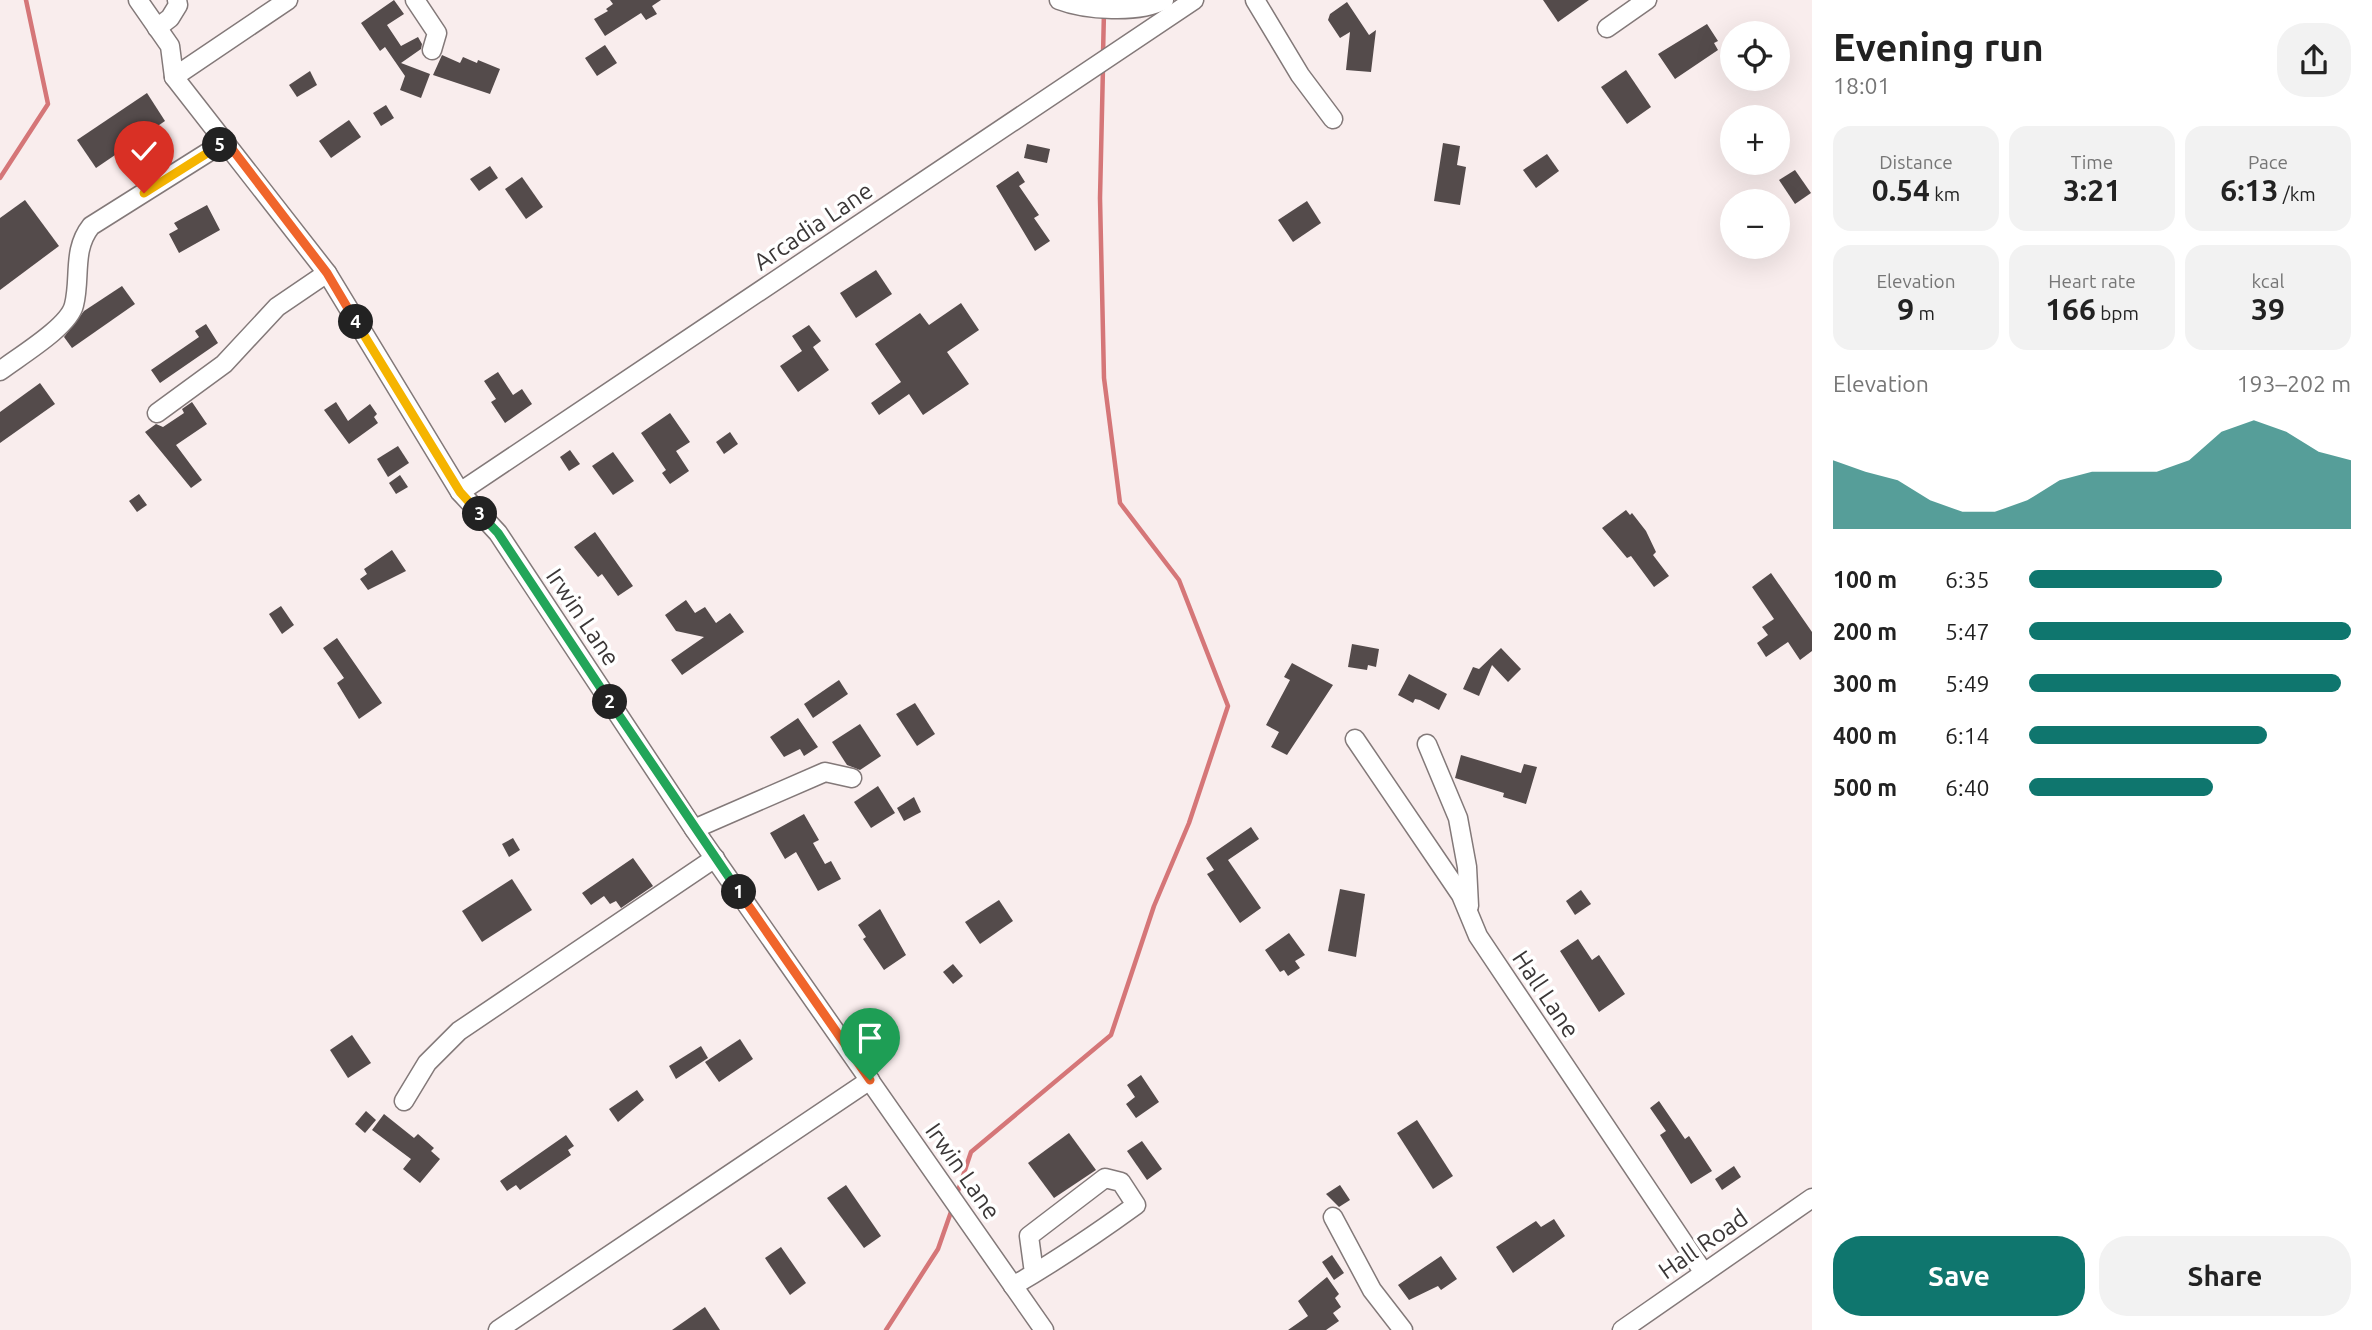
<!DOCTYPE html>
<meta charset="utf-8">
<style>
body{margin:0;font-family:Ubuntu,sans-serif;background:#f2f2f2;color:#222;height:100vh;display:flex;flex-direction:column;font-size:26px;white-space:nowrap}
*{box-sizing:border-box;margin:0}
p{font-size:23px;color:#767676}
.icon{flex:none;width:38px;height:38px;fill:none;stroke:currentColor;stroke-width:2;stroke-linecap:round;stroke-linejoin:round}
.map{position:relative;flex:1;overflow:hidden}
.drawer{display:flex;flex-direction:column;background:#fff;width:560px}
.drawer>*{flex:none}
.tools{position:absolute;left:1720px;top:21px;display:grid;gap:14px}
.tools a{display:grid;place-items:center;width:70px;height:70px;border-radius:50%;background:#fff;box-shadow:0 7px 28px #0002;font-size:35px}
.pin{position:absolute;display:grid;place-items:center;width:60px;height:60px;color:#fff;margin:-72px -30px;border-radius:50% 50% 50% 0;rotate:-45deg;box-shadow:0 0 7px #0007}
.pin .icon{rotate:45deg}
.km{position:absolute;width:35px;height:35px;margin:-18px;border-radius:50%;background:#222;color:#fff;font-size:19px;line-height:35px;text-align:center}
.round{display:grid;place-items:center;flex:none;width:74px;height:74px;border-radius:28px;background:#f2f2f2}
.head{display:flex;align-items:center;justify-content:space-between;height:119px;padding:0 21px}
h1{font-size:38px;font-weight:600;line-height:52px}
.metrics{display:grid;grid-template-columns:repeat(3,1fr);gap:10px;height:119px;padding:7px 21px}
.metrics div{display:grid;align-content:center;border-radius:18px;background:#f2f2f2;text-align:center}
.metrics b{font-size:30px;font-weight:600}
.metrics small{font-size:19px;font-weight:400}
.metrics p{font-size:19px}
.chart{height:196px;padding:14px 21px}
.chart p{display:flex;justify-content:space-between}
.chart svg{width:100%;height:126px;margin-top:7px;fill:#0f766e;opacity:.7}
.action{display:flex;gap:14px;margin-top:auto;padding:14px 21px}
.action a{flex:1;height:80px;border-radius:28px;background:#0f766e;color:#fff;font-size:28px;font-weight:600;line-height:80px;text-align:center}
.action a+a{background:#f2f2f2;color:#222}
ul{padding:0 21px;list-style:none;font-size:23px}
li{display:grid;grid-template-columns:112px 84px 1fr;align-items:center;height:52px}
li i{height:18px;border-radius:9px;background:#0f766e}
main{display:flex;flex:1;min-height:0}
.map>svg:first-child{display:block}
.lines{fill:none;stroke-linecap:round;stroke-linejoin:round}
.stream{stroke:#d57678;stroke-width:4.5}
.building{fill:#544b4b}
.minor-casing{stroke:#837979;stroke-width:21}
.minor{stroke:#fff;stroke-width:18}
.split-1-casing{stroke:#fff;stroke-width:14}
.split-2-casing{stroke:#fff;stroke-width:14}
.split-3-casing{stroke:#fff;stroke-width:14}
.split-4-casing{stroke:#fff;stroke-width:14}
.split-5-casing{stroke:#fff;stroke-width:14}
.split-6-casing{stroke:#fff;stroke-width:14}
.split-1{stroke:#f0652b;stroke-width:9}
.split-2{stroke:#22a559;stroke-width:9}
.split-3{stroke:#22a559;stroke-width:9}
.split-4{stroke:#f5b400;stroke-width:9}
.split-5{stroke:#f0652b;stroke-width:9}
.split-6{stroke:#f5b400;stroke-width:9}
.labels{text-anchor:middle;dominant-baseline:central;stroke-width:7;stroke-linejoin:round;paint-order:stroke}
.street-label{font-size:24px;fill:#3b3737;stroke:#fff}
</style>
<main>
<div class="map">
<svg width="1812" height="1330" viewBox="0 0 1812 1330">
<rect width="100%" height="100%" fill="#f9eded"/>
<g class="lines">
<!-- stream -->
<g class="stream">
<polyline points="1103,55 1104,11"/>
<polyline points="0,178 48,104 26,0"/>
<polyline points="956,1197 971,1152 1111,1035 1154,906 1189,823 1228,706 1179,580 1120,503 1104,378 1100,198 1103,67"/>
<polyline points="886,1330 938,1249 952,1209"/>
</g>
</g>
<!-- building -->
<g class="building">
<polygon points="394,0 404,14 387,25 401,46 418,37 422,44 421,49 401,63 430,74 421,98 400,90 405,76 385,47 380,51 361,23"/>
<polygon points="610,0 661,0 652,6 657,14 646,20 641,13 605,36 594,19 608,11 606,9 613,4"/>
<polygon points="1543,0 1589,0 1558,22"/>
<polygon points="1347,2 1369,35 1376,30 1371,72 1346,70 1350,32 1340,38 1328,20 1330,14"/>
<polygon points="1707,24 1718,41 1714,43 1718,50 1675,79 1658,54"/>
<polygon points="605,45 617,63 597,76 585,58"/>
<polygon points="442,55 460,63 463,57 477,63 478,60 500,69 490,94 433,75"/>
<polygon points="1626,70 1651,107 1627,124 1601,87"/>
<polygon points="310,71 317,85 297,97 289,85"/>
<polygon points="147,93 165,121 96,168 77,140"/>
<polygon points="386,105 394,118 381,126 373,113"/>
<polygon points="349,120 361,137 331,158 319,141"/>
<polygon points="1443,143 1460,146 1457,165 1466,167 1460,205 1434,201"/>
<polygon points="1027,144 1050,149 1047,163 1024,158"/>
<polygon points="1547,154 1559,171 1536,188 1523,170"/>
<polygon points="490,166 498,178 479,191 470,179"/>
<polygon points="1795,170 1811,193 1795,204 1779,180"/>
<polygon points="1018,171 1025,182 1019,186 1039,215 1034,218 1050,241 1035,251 996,186"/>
<polygon points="522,177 543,207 526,219 505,189"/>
<polygon points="25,200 59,246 0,290 0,218"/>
<polygon points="1307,201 1321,223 1293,242 1278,220"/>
<polygon points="207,205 220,230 179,253 169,234 178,229 174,223"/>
<polygon points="876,270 892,294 856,318 840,293"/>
<polygon points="122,286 135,304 72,348 64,337 84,311"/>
<polygon points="961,303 979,330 947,352 969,384 923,415 909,394 879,415 871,403 901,382 875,344 920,313 929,325"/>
<polygon points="206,324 218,343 160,383 151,370 199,337 195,331"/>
<polygon points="809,325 821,341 813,347 829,370 798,392 780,366 802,351 792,336"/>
<polygon points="498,372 513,395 522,389 532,404 505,423 491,402 496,399 484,381"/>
<polygon points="40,383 55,404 0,443 0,412"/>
<polygon points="192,402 207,424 176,445 202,480 191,488 145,432 156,424 163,427 184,413 182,409"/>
<polygon points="336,402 348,421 370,404 377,414 374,417 378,423 349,444 324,410"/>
<polygon points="670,413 690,442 676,451 689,471 670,484 662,473 666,470 641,433"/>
<polygon points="730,432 738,444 724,454 716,442"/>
<polygon points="398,446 409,463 388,477 377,459"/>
<polygon points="570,450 580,464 569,471 560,457"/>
<polygon points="613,452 634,481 613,495 592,466"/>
<polygon points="400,475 408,487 396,494 389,483"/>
<polygon points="139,494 147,505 137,512 129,501"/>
<polygon points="1626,510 1630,515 1632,513 1646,531 1656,552 1653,555 1669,576 1654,587 1631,556 1627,558 1602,528"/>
<polygon points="595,532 633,586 618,596 602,574 598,577 574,547"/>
<polygon points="392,550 406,571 368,590 360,579 367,574 364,569"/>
<polygon points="1771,573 1812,632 1812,651 1800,660 1788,642 1766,657 1757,643 1768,635 1762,627 1774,619 1752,587"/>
<polygon points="686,600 695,613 705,607 716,623 730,613 744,632 682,675 671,660 704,637 676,631 665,615"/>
<polygon points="281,606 294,625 282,634 269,614"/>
<polygon points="337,638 382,703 359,719 337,683 344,678 323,648"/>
<polygon points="1352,644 1379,649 1376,667 1368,665 1367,670 1348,667"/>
<polygon points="1501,648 1521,669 1508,682 1492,665 1479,696 1463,689 1473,667 1479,669"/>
<polygon points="1292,663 1333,685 1287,755 1271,747 1279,732 1266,725 1290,680 1284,677"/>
<polygon points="1409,674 1447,694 1439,710 1420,700 1415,699 1413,703 1398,695"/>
<polygon points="839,680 848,694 813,718 804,704"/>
<polygon points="915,703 935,734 917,746 896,714"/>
<polygon points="798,718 818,747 804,756 800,749 784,757 770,737"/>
<polygon points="860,724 881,756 860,770 847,765 832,742"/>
<polygon points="1461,755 1521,773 1524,764 1537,767 1526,804 1503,797 1504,793 1455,778"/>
<polygon points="878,786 895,813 871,828 854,802"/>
<polygon points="914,797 921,812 904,821 897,808"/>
<polygon points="804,814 819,840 813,843 825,864 831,861 841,879 818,891 796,852 785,859 770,833"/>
<polygon points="1251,827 1259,839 1228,860 1261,908 1240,923 1207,874 1214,870 1206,858"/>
<polygon points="513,838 520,850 509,857 502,844"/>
<polygon points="633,858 653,886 621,908 616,901 610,904 604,896 591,905 582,893"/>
<polygon points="512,879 532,910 482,942 462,911"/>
<polygon points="1340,889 1365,894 1356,957 1328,951"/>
<polygon points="1581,890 1591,904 1575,915 1566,901"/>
<polygon points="999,900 1013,921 980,944 965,922"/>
<polygon points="880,909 906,955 884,970 863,939 866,937 858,925"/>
<polygon points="1289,933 1305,955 1295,961 1300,968 1288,976 1284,970 1280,972 1265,950"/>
<polygon points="1578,939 1592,960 1599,955 1625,994 1599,1012 1560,951"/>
<polygon points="953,964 963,976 953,984 943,972"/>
<polygon points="352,1035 371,1063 348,1078 330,1050"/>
<polygon points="740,1039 753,1059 719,1082 705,1062"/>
<polygon points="701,1046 708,1058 676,1079 669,1066"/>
<polygon points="1141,1075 1159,1102 1136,1118 1126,1104 1135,1097 1127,1085"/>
<polygon points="637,1090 644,1100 618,1122 609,1109"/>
<polygon points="1659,1101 1685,1139 1689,1136 1712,1171 1691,1184 1660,1135 1666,1131 1650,1108"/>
<polygon points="366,1111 376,1120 365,1133 355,1124"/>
<polygon points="384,1114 414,1138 418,1134 434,1148 431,1151 440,1159 420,1183 403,1169 411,1159 372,1130"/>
<polygon points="1417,1120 1453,1176 1433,1189 1397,1133"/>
<polygon points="1069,1133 1096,1170 1054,1198 1028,1163"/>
<polygon points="566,1135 574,1146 568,1150 571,1155 520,1190 516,1185 507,1191 500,1181"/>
<polygon points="1142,1141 1162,1169 1147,1180 1127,1151"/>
<polygon points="1734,1166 1741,1177 1722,1190 1715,1179"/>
<polygon points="846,1185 881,1236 864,1248 827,1198"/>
<polygon points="1340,1185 1350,1200 1339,1207 1326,1194"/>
<polygon points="1554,1219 1565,1236 1513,1273 1496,1247 1536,1221 1541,1227"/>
<polygon points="781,1247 806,1283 790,1295 765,1258"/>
<polygon points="1332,1255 1344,1273 1334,1280 1322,1262"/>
<polygon points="1441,1256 1457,1279 1441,1290 1438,1286 1409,1300 1398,1285"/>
<polygon points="1327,1277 1339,1294 1335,1298 1341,1307 1333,1313 1339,1321 1326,1330 1288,1330 1308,1316 1298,1301"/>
<polygon points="705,1307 720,1330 672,1330"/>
</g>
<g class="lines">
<defs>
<g id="minor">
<polyline points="138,0 170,46 174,77 327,273 460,492 498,533 694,829 1044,1330"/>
<polyline points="415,0 437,33 432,50"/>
<path d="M1059,0C1085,10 1139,14 1164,0"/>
<polyline points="1255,0 1300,75 1333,119"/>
<polyline points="157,28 170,18 178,5 177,0"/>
<polyline points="1607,28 1647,0"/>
<polyline points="174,77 288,0"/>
<path d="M0,371C18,357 69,327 74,305C81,277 72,250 91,226L226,141"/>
<polyline points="157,413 224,364 277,307 327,273"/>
<polyline points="460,492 1194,0"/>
<polyline points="1355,739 1461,895 1478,936 1704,1273"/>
<polyline points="1427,744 1458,818 1467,867 1469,906"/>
<polyline points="694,829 825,772 852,778"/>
<polyline points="404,1101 427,1063 459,1031 715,858"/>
<polyline points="1333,1217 1372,1290 1403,1330"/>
<path d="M1013,1286C1056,1261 1096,1234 1136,1205L1121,1182L1105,1178L1029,1236L1034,1273"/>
<polyline points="498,1330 870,1080"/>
<polyline points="1622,1330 1812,1198"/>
</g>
</defs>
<!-- minor casing -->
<use href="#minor" class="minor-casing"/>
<!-- minor -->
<use href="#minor" class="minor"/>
</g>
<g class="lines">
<defs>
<polyline id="split-1" points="739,892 870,1080"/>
<polyline id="split-2" points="610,702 739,892"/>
<polyline id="split-3" points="480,514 498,533 610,702"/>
<polyline id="split-4" points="356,322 460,492 480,514"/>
<polyline id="split-5" points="220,145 226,141 327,273 356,322"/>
<polyline id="split-6" points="144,193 220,145"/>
</defs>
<!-- split-1 casing -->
<use href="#split-1" class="split-1-casing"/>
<!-- split-2 casing -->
<use href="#split-2" class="split-2-casing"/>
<!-- split-3 casing -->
<use href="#split-3" class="split-3-casing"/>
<!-- split-4 casing -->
<use href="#split-4" class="split-4-casing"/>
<!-- split-5 casing -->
<use href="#split-5" class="split-5-casing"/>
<!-- split-6 casing -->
<use href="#split-6" class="split-6-casing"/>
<!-- split-1 -->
<use href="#split-1" class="split-1"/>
<!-- split-2 -->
<use href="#split-2" class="split-2"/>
<!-- split-3 -->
<use href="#split-3" class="split-3"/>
<!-- split-4 -->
<use href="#split-4" class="split-4"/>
<!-- split-5 -->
<use href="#split-5" class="split-5"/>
<!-- split-6 -->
<use href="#split-6" class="split-6"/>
</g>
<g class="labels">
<!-- street labels -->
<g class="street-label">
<text transform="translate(813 226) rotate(-34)">Arcadia Lane</text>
<text transform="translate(583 617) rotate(56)">Irwin Lane</text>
<text transform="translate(1546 994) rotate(56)">Hall Lane</text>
<text transform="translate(963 1171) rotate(55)">Irwin Lane</text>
<text transform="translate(1703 1244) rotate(-35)">Hall Road</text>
</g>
</g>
</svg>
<div class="tools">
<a><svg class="icon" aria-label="locate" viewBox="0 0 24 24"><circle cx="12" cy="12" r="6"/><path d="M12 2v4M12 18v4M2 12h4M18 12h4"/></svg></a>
<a>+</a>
<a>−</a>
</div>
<div class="pin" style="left:870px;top:1080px;background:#1e9e55"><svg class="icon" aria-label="arrive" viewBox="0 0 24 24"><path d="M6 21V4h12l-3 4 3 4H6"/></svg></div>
<div class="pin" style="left:144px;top:193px;background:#d93025"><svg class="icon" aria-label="check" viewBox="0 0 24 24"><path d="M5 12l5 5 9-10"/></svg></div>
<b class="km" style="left:739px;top:892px">1</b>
<b class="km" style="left:610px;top:702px">2</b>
<b class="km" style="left:480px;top:514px">3</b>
<b class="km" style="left:356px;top:322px">4</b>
<b class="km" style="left:220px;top:145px">5</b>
</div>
<section class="drawer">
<div class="head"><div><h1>Evening run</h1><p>18:01</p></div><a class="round"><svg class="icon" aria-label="share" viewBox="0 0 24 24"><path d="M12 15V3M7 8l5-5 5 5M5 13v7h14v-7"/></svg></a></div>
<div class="metrics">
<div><p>Distance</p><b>0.54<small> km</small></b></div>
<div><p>Time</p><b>3:21</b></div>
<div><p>Pace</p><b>6:13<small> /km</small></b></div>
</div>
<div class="metrics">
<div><p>Elevation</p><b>9<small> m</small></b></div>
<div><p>Heart rate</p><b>166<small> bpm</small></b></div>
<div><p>kcal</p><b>39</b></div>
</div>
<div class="chart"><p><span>Elevation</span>193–202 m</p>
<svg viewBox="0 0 160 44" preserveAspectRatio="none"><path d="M0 44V20L10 24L20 27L30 34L40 38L50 38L60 34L70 27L80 24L90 24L100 24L110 20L120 10L130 6L140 10L150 17L160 20V44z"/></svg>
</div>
<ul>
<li><b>100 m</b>6:35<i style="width:60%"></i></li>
<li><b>200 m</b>5:47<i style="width:100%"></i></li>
<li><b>300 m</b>5:49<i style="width:97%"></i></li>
<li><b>400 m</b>6:14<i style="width:74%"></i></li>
<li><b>500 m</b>6:40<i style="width:57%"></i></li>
</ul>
<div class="action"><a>Save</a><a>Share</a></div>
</section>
</main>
